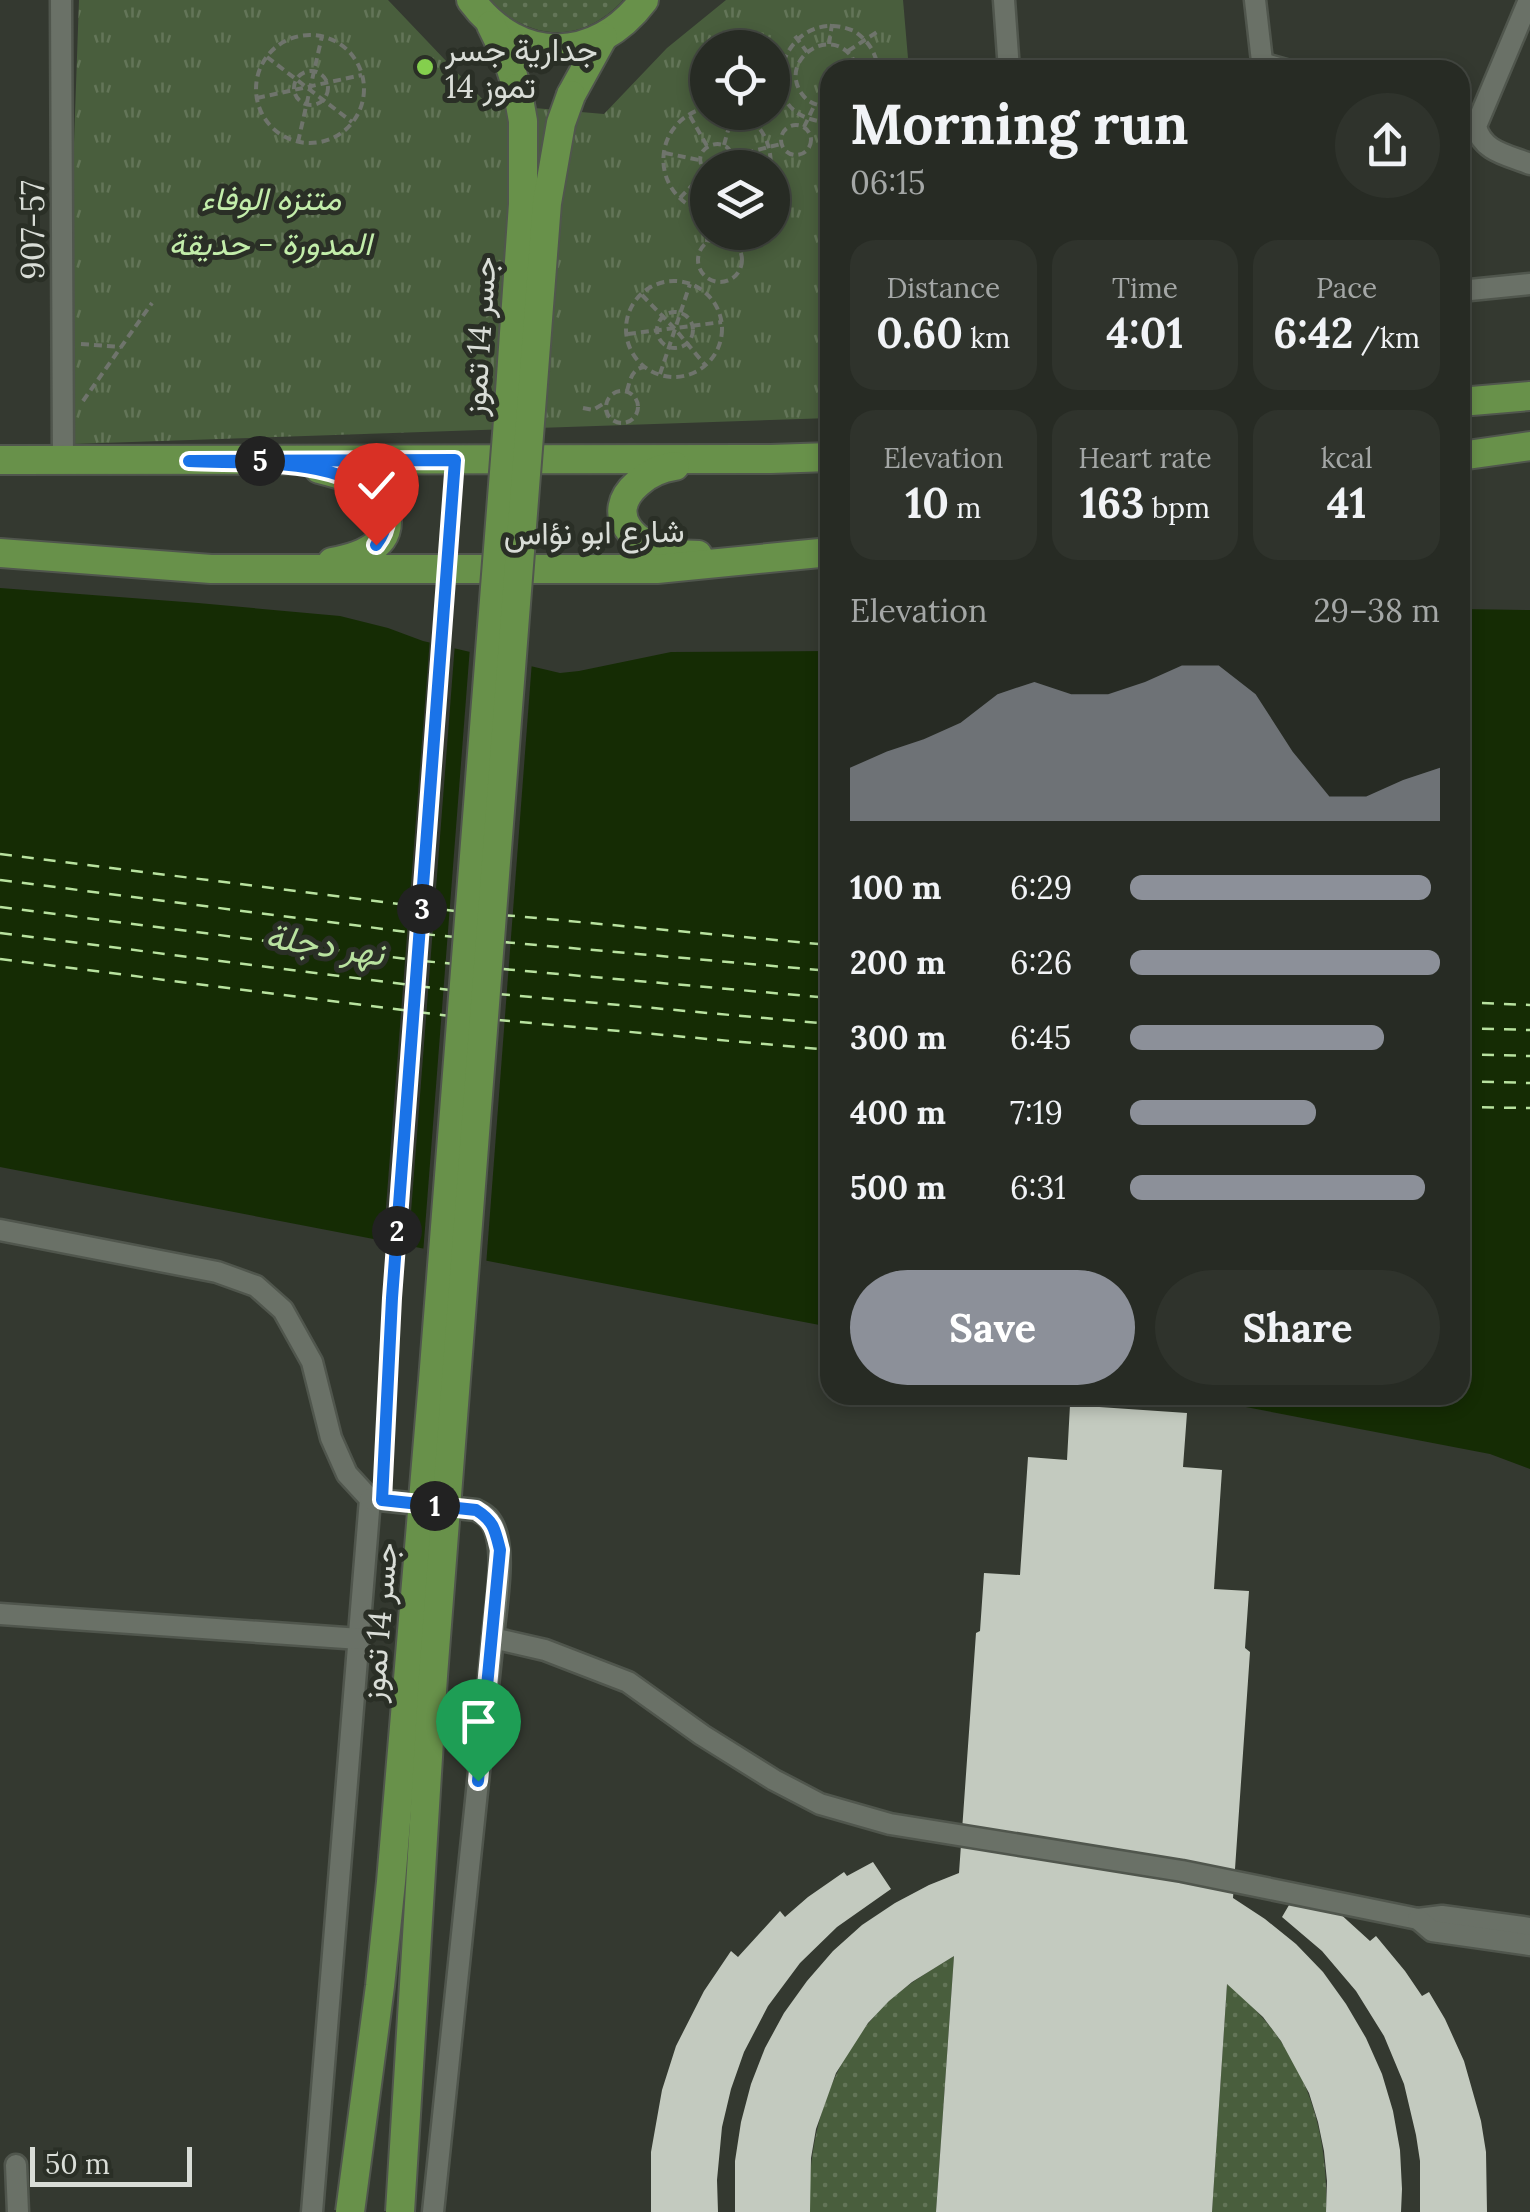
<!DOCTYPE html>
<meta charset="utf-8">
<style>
body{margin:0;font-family:Lora,Vazirmatn,serif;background:#2f332c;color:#f1f3f6;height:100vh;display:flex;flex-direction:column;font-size:38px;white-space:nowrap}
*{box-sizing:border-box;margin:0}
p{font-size:32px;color:#a4a7a6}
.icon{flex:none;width:55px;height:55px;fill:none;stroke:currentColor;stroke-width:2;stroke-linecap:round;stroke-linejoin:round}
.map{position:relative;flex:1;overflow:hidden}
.panel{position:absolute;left:820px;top:60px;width:650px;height:1345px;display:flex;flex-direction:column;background:#272b24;border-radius:30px;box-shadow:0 5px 15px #0003,0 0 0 2px #434741}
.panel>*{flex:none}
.buttons{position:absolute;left:690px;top:30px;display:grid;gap:20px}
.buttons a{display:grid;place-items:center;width:100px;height:100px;border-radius:50%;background:#272b24;box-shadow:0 5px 15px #0003,0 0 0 2px #434741;font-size:50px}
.scale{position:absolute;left:30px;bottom:25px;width:162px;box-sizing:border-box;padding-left:10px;border:5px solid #d9ddd7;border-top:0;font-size:28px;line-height:35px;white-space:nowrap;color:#d9ddd7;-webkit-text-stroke:8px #2a2f26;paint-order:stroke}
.pin{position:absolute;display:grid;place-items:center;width:85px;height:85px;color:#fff;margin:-102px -42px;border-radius:50% 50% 50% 0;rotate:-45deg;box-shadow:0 0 10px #0007}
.pin .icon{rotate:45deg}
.km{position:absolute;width:50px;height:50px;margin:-25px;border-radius:50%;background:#222;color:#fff;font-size:28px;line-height:50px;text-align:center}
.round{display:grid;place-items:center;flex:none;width:105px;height:105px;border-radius:52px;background:#2f332c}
.headline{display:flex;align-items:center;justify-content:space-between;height:170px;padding:0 30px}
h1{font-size:55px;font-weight:700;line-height:75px}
.metrics{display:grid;grid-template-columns:repeat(3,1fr);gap:15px;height:170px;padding:10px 30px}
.metrics div{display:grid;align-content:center;border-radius:25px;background:#2f332c;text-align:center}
.metrics b{font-size:42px;font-weight:700}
.metrics small{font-size:28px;font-weight:400}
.metrics p{font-size:28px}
.chart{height:280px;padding:20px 30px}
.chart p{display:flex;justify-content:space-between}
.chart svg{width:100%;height:180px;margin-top:10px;fill:#8c9099;opacity:.7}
.primary-button{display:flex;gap:20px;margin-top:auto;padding:20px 30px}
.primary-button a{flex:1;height:115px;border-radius:60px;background:#8c9099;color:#fff;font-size:40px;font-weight:700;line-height:115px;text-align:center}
.primary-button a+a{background:#2f332c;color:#f1f3f6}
ul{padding:0 30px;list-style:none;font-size:32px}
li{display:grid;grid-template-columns:160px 120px 1fr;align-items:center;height:75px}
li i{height:25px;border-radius:12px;background:#8c9099}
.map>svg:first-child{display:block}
.grass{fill:url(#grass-dots)}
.park{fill:url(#park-tufts);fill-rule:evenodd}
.water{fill:#152c04}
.pier{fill:#343930}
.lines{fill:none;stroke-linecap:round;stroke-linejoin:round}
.ferry{stroke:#b8e29f;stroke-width:2.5;stroke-dasharray:12 10;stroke-linecap:butt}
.building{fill:#c3cabf}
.service-casing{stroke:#50564d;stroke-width:15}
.minor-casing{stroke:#50564d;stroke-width:25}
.primary-casing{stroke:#50564d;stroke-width:32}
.path{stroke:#6f746c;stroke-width:4;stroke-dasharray:8 5;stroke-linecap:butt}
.service{stroke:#6a7167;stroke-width:10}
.minor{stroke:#6a7167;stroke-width:20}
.primary{stroke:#68914a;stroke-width:28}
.service-bridge-casing{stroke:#50564d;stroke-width:15;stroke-linecap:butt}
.primary-bridge-casing{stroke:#50564d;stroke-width:32;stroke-linecap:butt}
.service-bridge{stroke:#6a7167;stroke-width:10}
.primary-bridge{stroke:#68914a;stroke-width:28}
.route-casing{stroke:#fff;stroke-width:20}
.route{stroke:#1a73e8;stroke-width:12}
.poi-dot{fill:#84cf4d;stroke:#2a2f26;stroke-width:4}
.labels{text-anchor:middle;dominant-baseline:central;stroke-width:10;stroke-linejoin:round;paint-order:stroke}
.poi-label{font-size:32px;fill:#d9ddd7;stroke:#2a2f26;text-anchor:start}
.park-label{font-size:32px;font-style:italic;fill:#c2edaa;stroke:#2a2f26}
.street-label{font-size:32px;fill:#d9ddd7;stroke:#2a2f26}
.water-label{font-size:35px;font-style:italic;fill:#b8e29f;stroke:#2a2f26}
</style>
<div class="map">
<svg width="1530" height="2212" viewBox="0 0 1530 2212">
<defs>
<pattern id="grass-dots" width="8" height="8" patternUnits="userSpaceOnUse" patternTransform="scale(2.5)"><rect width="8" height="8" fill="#495e3d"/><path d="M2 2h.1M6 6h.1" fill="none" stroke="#637558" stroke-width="1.8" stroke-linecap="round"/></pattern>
<pattern id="park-tufts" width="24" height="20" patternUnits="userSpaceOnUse" patternTransform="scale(2.5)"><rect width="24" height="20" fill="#495e3d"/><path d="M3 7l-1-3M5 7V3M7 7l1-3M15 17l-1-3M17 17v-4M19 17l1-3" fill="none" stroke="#637558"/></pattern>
</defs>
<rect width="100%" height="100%" fill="#343930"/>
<!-- grass -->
<g class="grass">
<path d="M489,0H623C583,44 530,42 489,0Z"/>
<path d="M954,1956L936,2212H810C806,2134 832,2055 890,2000C909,1983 931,1970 954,1956Z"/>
<path d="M1227,1984C1300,2042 1329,2121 1326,2212H1212Z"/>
</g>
<!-- park -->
<path class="park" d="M79,0H388L487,104L604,114L667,48L726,0H903L909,70H830V418L73,444L67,343ZM708,48H772V112H708ZM708,168H772V232H708Z"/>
<!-- water -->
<g class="water">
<polygon points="0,588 198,603 340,616 388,628 423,641 560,673 579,671 671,652 830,651 830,1327 0,1167"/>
<polygon points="1460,609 1530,610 1530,1469 1490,1454 1183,1395 1460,1395"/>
</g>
<!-- pier -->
<g class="pier">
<polygon points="430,638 455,643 408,1251 383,1246"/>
<polygon points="470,647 532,661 486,1266 423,1254"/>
</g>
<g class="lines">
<!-- ferry -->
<g class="ferry">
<polyline points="0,854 415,906"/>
<polyline points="0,880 415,933"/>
<polyline points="0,907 415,960"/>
<polyline points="423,907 455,911"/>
<polyline points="503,915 830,945"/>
<polyline points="0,933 410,985"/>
<polyline points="423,934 455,937"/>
<polyline points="503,942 830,971"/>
<polyline points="0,959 410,1011"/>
<polyline points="423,961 455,964"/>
<polyline points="503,969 830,998"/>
<polyline points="418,986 450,990"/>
<polyline points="498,994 830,1024"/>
<polyline points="1460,1002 1530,1005"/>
<polyline points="418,1012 450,1016"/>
<polyline points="498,1020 830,1050"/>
<polyline points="1460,1028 1530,1030"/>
<polyline points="1460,1054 1530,1056"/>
<polyline points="1460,1081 1530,1083"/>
<polyline points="1460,1107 1530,1108"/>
</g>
</g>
<!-- building -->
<g class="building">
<polygon points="1070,1405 1187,1413 1183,1467 1222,1470 1214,1589 1249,1591 1245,1648 1250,1652 1233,1898 1265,1919 1296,1944 1323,1972 1346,2004 1366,2038 1382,2074 1393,2111 1400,2150 1402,2189 1401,2212 1326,2212 1327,2181 1324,2151 1318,2122 1309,2093 1281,2041 1263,2017 1227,1984 1212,2212 936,2212 954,1956 912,1982 889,2001 868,2023 836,2073 816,2129 811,2158 810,2212 735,2212 735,2161 741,2122 751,2084 765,2048 784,2013 807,1981 833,1951 862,1925 895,1903 929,1885 959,1873 976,1633 980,1631 984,1573 1020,1575 1028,1457 1067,1460"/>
<polygon points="873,1862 891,1889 837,1927 800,1963 768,2006 744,2052 731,2089 722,2127 717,2180 718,2212 651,2212 651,2152 662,2090 676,2046 704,1991 731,1951 738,1957 780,1911 785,1917 808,1897 844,1872 847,1876"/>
<polygon points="1299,1888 1326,1901 1370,1941 1376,1936 1405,1971 1422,1996 1429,1992 1445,2019 1464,2061 1481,2121 1486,2152 1487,2212 1420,2212 1420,2161 1416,2135 1404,2084 1384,2036 1356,1991 1322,1951 1282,1917"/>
</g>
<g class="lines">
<defs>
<g id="service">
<polyline points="1262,58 1304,70"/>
<polyline points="450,535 455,462"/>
<polyline points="382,1499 392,1298"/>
</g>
<g id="minor">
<polyline points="61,0 63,461"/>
<polyline points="1004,0 1009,70"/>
<polyline points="1255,0 1263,70"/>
<path d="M1529,0L1476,126C1482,152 1508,155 1530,164"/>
<polyline points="1460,291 1530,284"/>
<polyline points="0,1230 217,1272 256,1286 283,1310 312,1362 331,1438 347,1474 370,1499 312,2212"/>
<path d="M370,1499L476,1510C481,1513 486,1515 489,1519C509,1543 495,1608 493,1638L433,2212"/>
<polyline points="0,1614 360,1639"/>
<polyline points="493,1638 545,1650 628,1682 702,1735 774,1780 820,1804 890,1824 1182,1871 1418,1919 1442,1916 1530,1928"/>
<polyline points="1418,1919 1432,1931 1530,1945"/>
<polyline points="16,2165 18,2212"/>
</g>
<g id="primary">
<path d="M471,0C519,65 596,64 644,0"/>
<polyline points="491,25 508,60 517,88"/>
<polyline points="571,95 603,37"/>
<polyline points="1460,402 1530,396"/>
<polyline points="1460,456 1530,446"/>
<polyline points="0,460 771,459 830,457"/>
<path d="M675,466C661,468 648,474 638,483C601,515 636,547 673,554C681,555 690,554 698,555"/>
<path d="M319,469C338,474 355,478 370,490C387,503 395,529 376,545C364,555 348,559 332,562"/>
<polyline points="0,553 211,569 657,569 830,552"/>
</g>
</defs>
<!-- service casing -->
<use href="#service" class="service-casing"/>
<!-- minor casing -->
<use href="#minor" class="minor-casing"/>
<!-- primary casing -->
<use href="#primary" class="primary-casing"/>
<!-- path -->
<g class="path">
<circle cx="310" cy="89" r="54"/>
<polyline points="795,36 807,52"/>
<polyline points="829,44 832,24"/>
<polyline points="848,51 877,32"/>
<polyline points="267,57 352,122"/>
<circle cx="311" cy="88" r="17"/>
<polyline points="257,98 362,75"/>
<path d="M830,106C819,106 809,104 802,94C775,57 841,17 858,70"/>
<path d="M708,107C648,121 649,199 708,213"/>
<path d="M741,112C763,126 771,143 771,168"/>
<polyline points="690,116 707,146"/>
<path d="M830,122C743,120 783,0 854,31C868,40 877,54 878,70"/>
<circle cx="796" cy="140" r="15"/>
<polyline points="804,127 815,104"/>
<polyline points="298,142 322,36"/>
<polyline points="724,145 733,112"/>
<polyline points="665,153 699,160"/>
<polyline points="733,156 781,144"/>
<path d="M708,175C679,145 740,127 732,168"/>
<polyline points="680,198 704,173"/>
<circle cx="720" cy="260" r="22"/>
<polyline points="707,242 708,224"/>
<circle cx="674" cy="329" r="48"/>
<polyline points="642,295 675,329 706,366"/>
<circle cx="675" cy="330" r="18"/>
<polyline points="628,334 722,322"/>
<polyline points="81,344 121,347"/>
<polyline points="660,374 690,284"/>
<circle cx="622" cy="407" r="16"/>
<path d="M627,391C630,380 632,368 645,367"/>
<polyline points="83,401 152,303"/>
<polyline points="583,408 593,410 606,402"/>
</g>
<!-- service -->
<use href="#service" class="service"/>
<!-- minor -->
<use href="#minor" class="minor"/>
<!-- primary -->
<use href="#primary" class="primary"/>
<defs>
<polyline id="service-bridge" points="392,1298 450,535"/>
<g id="primary-bridge">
<polyline points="350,2212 380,1986 391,1882 433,1381 507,434 523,204 523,121 517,88"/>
<polyline points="400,2212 433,1676 547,203 561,123 571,95"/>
</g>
</defs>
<!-- service-bridge casing -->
<use href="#service-bridge" class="service-bridge-casing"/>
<!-- primary-bridge casing -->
<use href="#primary-bridge" class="primary-bridge-casing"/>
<!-- service-bridge -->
<use href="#service-bridge" class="service-bridge"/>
<!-- primary-bridge -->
<use href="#primary-bridge" class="primary-bridge"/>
</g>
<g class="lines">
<defs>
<path id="route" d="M376,545C388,529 391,511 376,497C337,456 242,464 189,461L455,460L392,1298L382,1500L476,1510C494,1521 495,1530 500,1550L478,1781"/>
</defs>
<!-- route casing -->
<use href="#route" class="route-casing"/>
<!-- route -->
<use href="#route" class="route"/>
</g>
<!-- markers -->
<circle class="poi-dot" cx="425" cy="67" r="10"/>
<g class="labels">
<!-- poi labels -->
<g class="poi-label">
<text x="445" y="49">جدارية جسر<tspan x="445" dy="37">14 تموز</tspan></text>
</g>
<!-- park labels -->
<g class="park-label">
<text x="271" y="198">متنزه الوفاء</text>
<text x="270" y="243">المدورة - حديقة</text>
</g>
<!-- street labels -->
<g class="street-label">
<text transform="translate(32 230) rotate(-90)">907-57</text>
<text transform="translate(479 336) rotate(-86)">جسر 14 تموز</text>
<text transform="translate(594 532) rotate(-1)">شارع ابو نؤاس</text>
<text transform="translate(379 1622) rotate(-85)">جسر 14 تموز</text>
</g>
<!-- water labels -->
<g class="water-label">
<text transform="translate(325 944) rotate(9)">نهر دجلة</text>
</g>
</g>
</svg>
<div class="buttons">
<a><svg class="icon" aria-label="locate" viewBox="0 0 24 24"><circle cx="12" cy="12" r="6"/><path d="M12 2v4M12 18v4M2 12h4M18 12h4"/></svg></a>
<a><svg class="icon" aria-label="layers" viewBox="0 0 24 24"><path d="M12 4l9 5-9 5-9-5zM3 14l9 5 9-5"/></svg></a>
</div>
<div class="scale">50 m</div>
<div class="pin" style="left:478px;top:1781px;background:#1e9e55"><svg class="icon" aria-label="arrive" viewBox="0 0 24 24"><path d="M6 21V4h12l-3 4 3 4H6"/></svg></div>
<div class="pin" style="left:376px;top:545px;background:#d93025"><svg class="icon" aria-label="check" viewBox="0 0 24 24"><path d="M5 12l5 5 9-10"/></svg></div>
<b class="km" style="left:435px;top:1506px">1</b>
<b class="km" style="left:397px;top:1231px">2</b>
<b class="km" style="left:422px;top:909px">3</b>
<b class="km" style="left:260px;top:461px">5</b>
<section class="panel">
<div class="headline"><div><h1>Morning run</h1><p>06:15</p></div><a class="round"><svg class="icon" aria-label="share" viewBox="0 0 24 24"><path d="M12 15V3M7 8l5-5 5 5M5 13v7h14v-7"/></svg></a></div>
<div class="metrics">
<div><p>Distance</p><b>0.60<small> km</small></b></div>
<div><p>Time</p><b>4:01</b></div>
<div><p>Pace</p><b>6:42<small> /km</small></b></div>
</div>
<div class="metrics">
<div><p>Elevation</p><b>10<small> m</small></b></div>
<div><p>Heart rate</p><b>163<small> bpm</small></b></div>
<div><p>kcal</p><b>41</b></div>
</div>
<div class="chart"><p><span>Elevation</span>29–38 m</p>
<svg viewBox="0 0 160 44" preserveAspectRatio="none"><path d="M0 44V31L10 27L20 24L30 20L40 13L50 10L60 13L70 13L80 10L90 6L100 6L110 13L120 27L130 38L140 38L150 34L160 31V44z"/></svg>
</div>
<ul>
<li><b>100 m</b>6:29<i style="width:97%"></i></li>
<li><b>200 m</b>6:26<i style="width:100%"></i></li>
<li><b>300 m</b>6:45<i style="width:82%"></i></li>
<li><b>400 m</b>7:19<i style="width:60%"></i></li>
<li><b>500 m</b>6:31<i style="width:95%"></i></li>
</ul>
<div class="primary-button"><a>Save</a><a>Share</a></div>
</section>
</div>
